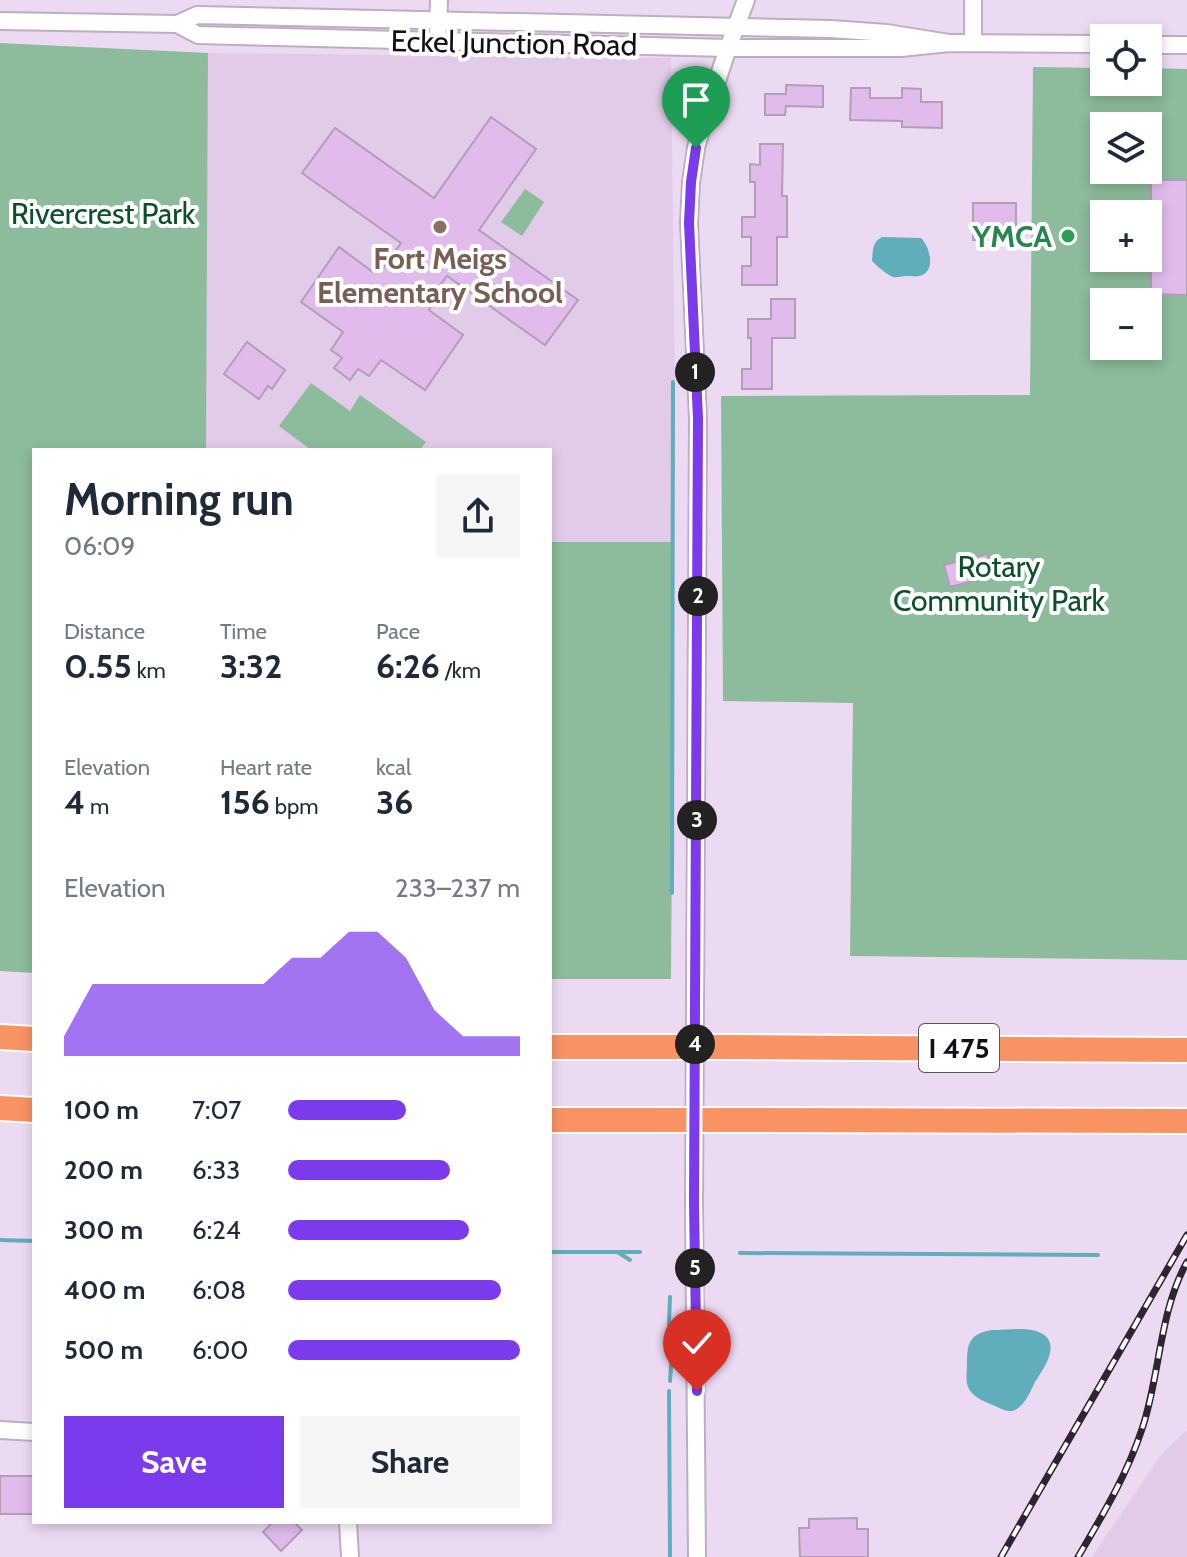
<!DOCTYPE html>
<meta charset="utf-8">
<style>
body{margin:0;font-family:Cabin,sans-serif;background:#f6f6f7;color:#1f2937;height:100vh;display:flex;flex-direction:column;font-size:30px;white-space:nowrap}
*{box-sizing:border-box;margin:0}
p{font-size:26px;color:#747a83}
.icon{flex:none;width:44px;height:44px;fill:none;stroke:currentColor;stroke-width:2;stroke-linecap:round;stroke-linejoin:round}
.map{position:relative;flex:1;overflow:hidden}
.side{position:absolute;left:32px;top:448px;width:520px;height:1076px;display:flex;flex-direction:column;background:#fff;border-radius:0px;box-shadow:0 4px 12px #0003}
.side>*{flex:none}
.fabs{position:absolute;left:1090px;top:24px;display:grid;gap:16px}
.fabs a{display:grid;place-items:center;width:72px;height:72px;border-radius:0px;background:#fff;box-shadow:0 4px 12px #0003;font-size:40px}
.pin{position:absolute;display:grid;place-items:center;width:68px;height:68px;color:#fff;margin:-82px -34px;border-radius:50% 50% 50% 0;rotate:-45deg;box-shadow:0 0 8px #0007}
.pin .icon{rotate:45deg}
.km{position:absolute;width:40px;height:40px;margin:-20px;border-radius:50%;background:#222;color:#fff;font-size:22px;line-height:40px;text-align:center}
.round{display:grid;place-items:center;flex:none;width:84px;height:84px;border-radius:0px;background:#f6f6f7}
.headline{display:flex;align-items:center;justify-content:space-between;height:136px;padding:0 32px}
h1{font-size:44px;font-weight:700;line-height:60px}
.metrics{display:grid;grid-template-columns:repeat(3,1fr);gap:12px;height:136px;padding:8px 32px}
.metrics div{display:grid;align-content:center}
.metrics b{font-size:34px;font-weight:700}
.metrics small{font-size:22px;font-weight:400}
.metrics p{font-size:22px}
.chart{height:224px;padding:16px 32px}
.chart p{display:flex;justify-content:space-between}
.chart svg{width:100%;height:144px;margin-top:8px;fill:#7c3aed;opacity:.7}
.cta{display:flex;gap:16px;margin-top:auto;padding:16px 32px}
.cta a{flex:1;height:92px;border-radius:0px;background:#7c3aed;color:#fff;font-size:32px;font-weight:700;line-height:92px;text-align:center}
.cta a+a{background:#f6f6f7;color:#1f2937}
ul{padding:0 32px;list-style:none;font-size:26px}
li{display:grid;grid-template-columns:128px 96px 1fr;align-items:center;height:60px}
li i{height:20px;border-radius:10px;background:#7c3aed}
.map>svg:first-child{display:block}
.built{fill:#e2cbe8}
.green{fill:#8cbc9b;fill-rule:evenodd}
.water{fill:#60aebb}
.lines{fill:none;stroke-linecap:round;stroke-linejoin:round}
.stream{stroke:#60aebb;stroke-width:4}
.building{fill:#e1bbec;stroke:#b09fb5;stroke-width:2}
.minor-casing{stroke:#beadc3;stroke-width:20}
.highway-casing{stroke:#fff;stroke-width:28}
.minor{stroke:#fff;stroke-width:16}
.highway{stroke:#fa9364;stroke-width:24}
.rail-casing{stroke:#2d2630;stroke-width:7}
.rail{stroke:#fff;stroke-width:4;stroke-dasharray:12;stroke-linecap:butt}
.highway-bridge-casing{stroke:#fff;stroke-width:28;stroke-linecap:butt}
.highway-bridge{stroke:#fa9364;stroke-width:24}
.route-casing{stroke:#fff;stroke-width:16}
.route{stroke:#7c3aed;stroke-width:10}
.education-dot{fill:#8d6e63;stroke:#fff;stroke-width:3}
.leisure-dot{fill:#2e9e5b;stroke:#fff;stroke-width:3}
.labels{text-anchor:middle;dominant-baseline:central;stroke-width:8;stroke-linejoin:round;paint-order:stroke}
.shield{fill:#fff;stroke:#5a565c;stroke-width:2}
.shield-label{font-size:28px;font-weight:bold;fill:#140e16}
.street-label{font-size:30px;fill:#140e16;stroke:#fff}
.park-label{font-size:30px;fill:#0d4f2c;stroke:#fff}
.leisure-label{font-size:30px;font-weight:bold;fill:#27864d;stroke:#fff;text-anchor:end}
.education-label{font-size:30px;font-weight:bold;fill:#785e54;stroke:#fff}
</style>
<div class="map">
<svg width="1187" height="1557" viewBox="0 0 1187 1557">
<rect width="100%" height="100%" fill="#ecdaf2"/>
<!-- built -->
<g class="built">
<polygon points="208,53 671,58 675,395 674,542 550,542 550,450 206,450"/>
<polygon points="1187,1430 1187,1557 1092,1557 1160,1456"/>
</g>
<!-- green -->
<g class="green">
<polygon points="0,43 208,53 206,450 34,450 34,973 0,971"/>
<path d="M1033,67L1104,68V82H1148V68L1187,69V960L850,956L853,703L723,701L721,396L1030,395ZM1104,126H1148V170H1104ZM1104,214H1148V258H1104ZM1104,302H1148V346H1104Z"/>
<polygon points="525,189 544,202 522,236 501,222"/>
<polygon points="311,383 350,411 360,395 426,442 420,450 311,450 279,426"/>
<polygon points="550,542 674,542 671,979 550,979"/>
</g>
<!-- water -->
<g class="water">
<path d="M882,237L921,238C930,247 937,272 919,276C915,277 911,276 906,276C902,276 897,278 893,277C886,274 877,266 872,261C873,251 872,242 882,237Z"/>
<path d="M992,1330C1005,1330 1023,1327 1036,1331C1064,1340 1045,1367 1035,1382C1030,1392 1024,1408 1012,1411C1006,1412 1000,1408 995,1406C986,1402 974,1398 969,1389C965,1382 967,1372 967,1364C967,1343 969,1334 992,1330Z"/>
</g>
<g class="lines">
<!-- stream -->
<g class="stream">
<polyline points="672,893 673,382"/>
<polyline points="0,1240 34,1241"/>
<polyline points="550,1252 640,1252"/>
<polyline points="619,1253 630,1260"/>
<polyline points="740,1253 1098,1255"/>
<polyline points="670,1381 672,1352 669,1322 670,1297"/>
<polyline points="669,1391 670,1557"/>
</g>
</g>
<!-- building -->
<g class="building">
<polygon points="786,85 823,86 823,107 786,106 785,115 765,115 765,94 786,94"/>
<polygon points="851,88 870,88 870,98 902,98 902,88 921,89 921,102 942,102 942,128 902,127 902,121 850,120"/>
<polygon points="491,117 536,149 479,230 578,300 545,345 447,276 428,302 432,305 429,310 463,335 425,390 381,360 369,376 358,369 350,380 334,368 342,358 331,350 343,332 301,302 339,247 373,272 377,266 382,270 401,243 302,173 335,128 434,198"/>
<polygon points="760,144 783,144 782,196 787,196 787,237 777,237 777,285 742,285 742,266 751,266 751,237 742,237 742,217 755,217 755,182 750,182 750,164 760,165"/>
<polygon points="1151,180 1187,180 1187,295 1151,294"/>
<rect x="973" y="203" width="43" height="37"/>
<polygon points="771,299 795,299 795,338 772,338 772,389 742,389 742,369 751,369 751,338 748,338 748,319 771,319"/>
<polygon points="247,342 285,370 272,389 268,386 259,399 224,374"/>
<polygon points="987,554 993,576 950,587 944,565"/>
<rect x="0" y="1476" width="34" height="38"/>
<polygon points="857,1518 857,1529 868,1529 868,1557 800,1557 799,1528 809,1528 809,1519"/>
<polygon points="273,1522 294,1522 302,1530 281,1551 263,1532"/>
</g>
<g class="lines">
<defs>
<g id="minor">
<polyline points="0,21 177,24 197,15 831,29 887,33 949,43"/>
<polyline points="177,24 198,35 728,48 901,48 949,43 1104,44"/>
<polyline points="438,30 439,0"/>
<polyline points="973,43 973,0"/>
<polyline points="1148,45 1187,45"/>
<polyline points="0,1430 34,1432"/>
<polyline points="348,1522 350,1557"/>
<polyline points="697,1557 694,1203 698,418 689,223 691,182 696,148 703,123 728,48 746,0"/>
</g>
<g id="highway">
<polyline points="0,1037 34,1039"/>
<polyline points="550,1047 647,1047"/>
<polyline points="730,1047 1187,1050"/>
<polyline points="0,1108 34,1110"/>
<polyline points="550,1120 647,1120"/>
<polyline points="735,1120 1187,1121"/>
</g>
</defs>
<!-- minor casing -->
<use href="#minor" class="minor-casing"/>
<!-- highway casing -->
<use href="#highway" class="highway-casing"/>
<!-- minor -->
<use href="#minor" class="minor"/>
<!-- highway -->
<use href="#highway" class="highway"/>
<defs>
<g id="rail">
<polyline points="1001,1557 1187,1235"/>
<path d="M1078,1557C1102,1516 1127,1475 1142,1429C1160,1376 1159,1312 1187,1262"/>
</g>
</defs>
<!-- rail casing -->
<use href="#rail" class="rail-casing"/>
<!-- rail -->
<use href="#rail" class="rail"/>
<defs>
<g id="highway-bridge">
<polyline points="647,1047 730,1047"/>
<polyline points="647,1120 735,1120"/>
</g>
</defs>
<!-- highway-bridge casing -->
<use href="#highway-bridge" class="highway-bridge-casing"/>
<!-- highway-bridge -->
<use href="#highway-bridge" class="highway-bridge"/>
</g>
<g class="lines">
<defs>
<polyline id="route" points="696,148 691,182 689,223 698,418 694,1203 697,1391"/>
</defs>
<!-- route casing -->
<use href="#route" class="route-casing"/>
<!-- route -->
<use href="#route" class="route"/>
</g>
<!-- markers -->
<circle class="education-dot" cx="440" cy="227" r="8"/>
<circle class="leisure-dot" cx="1068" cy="236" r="8"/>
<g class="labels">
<!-- shield labels -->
<rect class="shield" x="919" y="1024" width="80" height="48" rx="6"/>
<g class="shield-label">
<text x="959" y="1048">I 475</text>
</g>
<!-- street labels -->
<g class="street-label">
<text transform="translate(514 43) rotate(1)">Eckel Junction Road</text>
</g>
<!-- park labels -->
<g class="park-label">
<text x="103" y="213">Rivercrest Park</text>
<text x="999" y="566">Rotary<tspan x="999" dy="34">Community Park</tspan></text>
</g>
<!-- leisure labels -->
<g class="leisure-label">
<text x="1052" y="236">YMCA</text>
</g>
<!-- education labels -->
<g class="education-label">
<text x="440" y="258">Fort Meigs<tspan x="440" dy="34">Elementary School</tspan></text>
</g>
</g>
</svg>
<div class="fabs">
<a><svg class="icon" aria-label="locate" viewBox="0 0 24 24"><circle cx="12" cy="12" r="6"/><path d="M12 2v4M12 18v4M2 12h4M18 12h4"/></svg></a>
<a><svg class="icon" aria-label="layers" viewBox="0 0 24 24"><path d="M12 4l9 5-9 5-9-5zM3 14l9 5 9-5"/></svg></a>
<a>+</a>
<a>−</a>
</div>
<div class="pin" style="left:696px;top:148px;background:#1e9e55"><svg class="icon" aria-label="arrive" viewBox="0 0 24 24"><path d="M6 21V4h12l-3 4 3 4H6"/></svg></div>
<div class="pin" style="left:697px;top:1391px;background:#d93025"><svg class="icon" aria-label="check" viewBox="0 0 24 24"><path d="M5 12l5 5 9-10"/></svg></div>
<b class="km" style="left:695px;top:372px">1</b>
<b class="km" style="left:698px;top:596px">2</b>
<b class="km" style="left:697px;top:820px">3</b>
<b class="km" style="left:695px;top:1044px">4</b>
<b class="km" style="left:695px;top:1268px">5</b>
<section class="side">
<div class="headline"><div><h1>Morning run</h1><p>06:09</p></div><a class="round"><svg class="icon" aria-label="share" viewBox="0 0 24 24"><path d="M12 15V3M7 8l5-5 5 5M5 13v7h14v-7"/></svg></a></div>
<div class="metrics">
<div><p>Distance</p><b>0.55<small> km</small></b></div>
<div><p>Time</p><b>3:32</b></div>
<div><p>Pace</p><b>6:26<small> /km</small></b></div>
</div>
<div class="metrics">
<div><p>Elevation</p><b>4<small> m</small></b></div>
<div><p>Heart rate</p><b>156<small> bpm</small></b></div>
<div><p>kcal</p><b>36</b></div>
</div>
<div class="chart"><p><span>Elevation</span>233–237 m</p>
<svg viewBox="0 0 160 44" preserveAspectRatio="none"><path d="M0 44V38L10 22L20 22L30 22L40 22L50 22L60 22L70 22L80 14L90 14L100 6L110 6L120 14L130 30L140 38L150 38L160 38V44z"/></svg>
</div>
<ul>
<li><b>100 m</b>7:07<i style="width:51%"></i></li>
<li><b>200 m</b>6:33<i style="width:70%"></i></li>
<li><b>300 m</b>6:24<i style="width:78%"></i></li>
<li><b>400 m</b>6:08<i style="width:92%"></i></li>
<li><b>500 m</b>6:00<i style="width:100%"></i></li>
</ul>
<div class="cta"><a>Save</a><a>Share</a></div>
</section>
</div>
